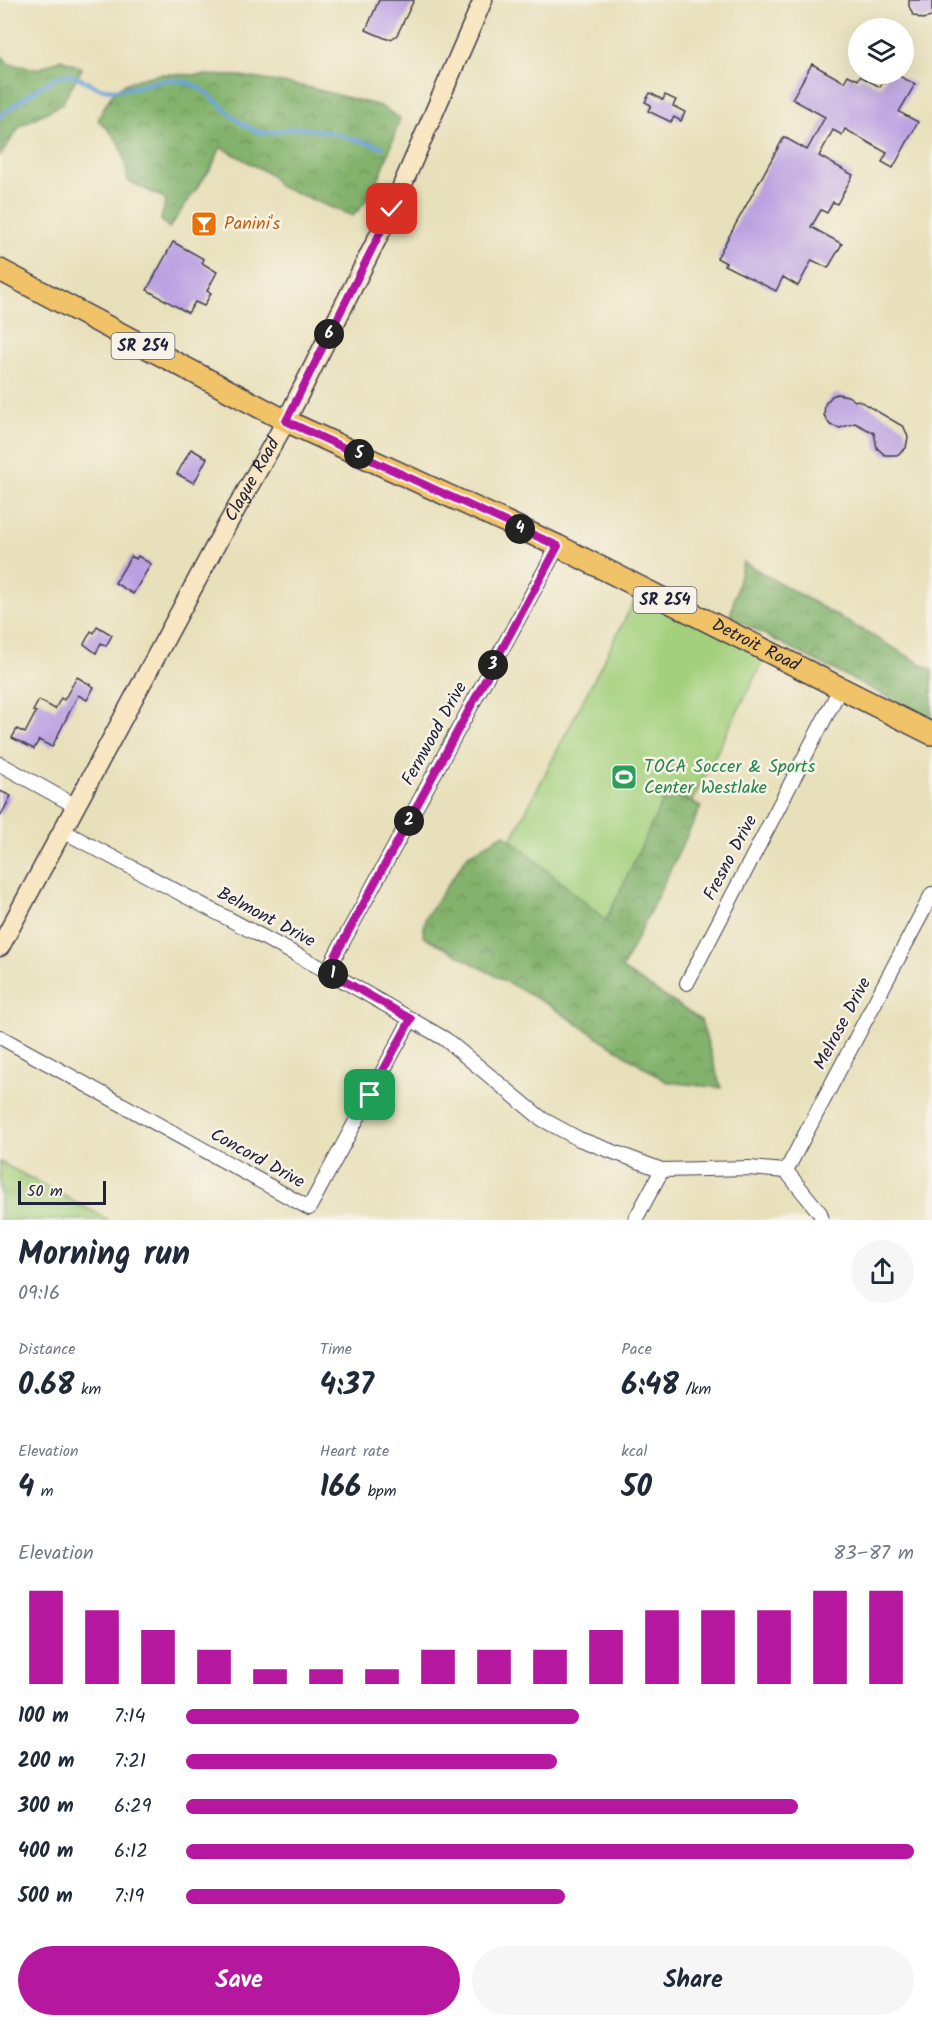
<!DOCTYPE html>
<meta charset="utf-8">
<style>
body{margin:0;font-family:Kalam,sans-serif;background:#f6f6f7;color:#1f2937;height:100vh;display:flex;flex-direction:column;font-size:22px;white-space:nowrap}
*{box-sizing:border-box;margin:0}
p{font-size:20px;color:#747a83}
.icon{flex:none;width:33px;height:33px;fill:none;stroke:currentColor;stroke-width:2;stroke-linecap:round;stroke-linejoin:round}
.map{position:relative;height:1220px;overflow:hidden}
.panel{display:flex;flex-direction:column;background:#fff;flex:1}
.panel>*{flex:none}
.controls{position:absolute;left:848px;top:18px;display:grid;gap:12px}
.controls a{display:grid;place-items:center;width:66px;height:66px;border-radius:50%;background:#fff;box-shadow:0 6px 24px #0002;font-size:30px}
.scale{position:absolute;left:18px;bottom:15px;width:88px;box-sizing:border-box;padding-left:6px;border:3px solid #22223b;border-top:0;font-size:16px;line-height:21px;white-space:nowrap;color:#22223b;-webkit-text-stroke:4px #f7f3e8;paint-order:stroke}
.pin{position:absolute;display:grid;place-items:center;width:51px;height:51px;color:#fff;margin:-26px;border-radius:12px;box-shadow:0 3px 9px #0006}
.km{position:absolute;width:30px;height:30px;margin:-15px;border-radius:50%;background:#222;color:#fff;font-size:16px;line-height:30px;text-align:center}
.round{display:grid;place-items:center;flex:none;width:63px;height:63px;border-radius:32px;background:#f6f6f7}
.overview{display:flex;align-items:center;justify-content:space-between;height:102px;padding:0 18px}
h1{font-size:33px;font-weight:800;line-height:45px}
.stats{display:grid;grid-template-columns:repeat(3,1fr);gap:9px;height:102px;padding:6px 18px}
.stats div{display:grid;align-content:center}
.stats b{font-size:30px;font-weight:800}
.stats small{font-size:16px;font-weight:400}
.stats p{font-size:16px}
.chart{height:168px;padding:12px 18px}
.chart p{display:flex;justify-content:space-between}
.chart svg{width:100%;height:108px;margin-top:6px;stroke:#b5179e;stroke-width:6}
.primary-button{display:flex;gap:12px;margin-top:auto;padding:12px 18px}
.primary-button a{flex:1;height:69px;border-radius:36px;background:#b5179e;color:#fff;font-size:24px;font-weight:800;line-height:69px;text-align:center}
.primary-button a+a{background:#f6f6f7;color:#1f2937}
ul{padding:0 18px;list-style:none;font-size:20px}
li{display:grid;grid-template-columns:96px 72px 1fr;align-items:center;height:45px}
li i{height:15px;border-radius:8px;background:#b5179e}
.map>svg:first-child{display:block}
.grass{fill:#a3d07c;stroke:#62795c;stroke-width:1.5}
.forest{fill:url(#forest-crowns);stroke:#526a54;stroke-width:1.5}
.park{fill:url(#park-crowns);stroke:#62795c;stroke-width:1.5}
.lines{fill:none;stroke-linecap:round;stroke-linejoin:round}
.stream{stroke:#6ca2da;stroke-width:4}
.building{fill:#bca0e2}
.minor-casing{stroke:#403e4e;stroke-width:16}
.secondary-casing{stroke:#403e4e;stroke-width:21}
.primary-casing{stroke:#403e4e;stroke-width:24}
.minor{stroke:#fff;stroke-width:14}
.secondary{stroke:#f9e7c3;stroke-width:18}
.primary{stroke:#f1c369;stroke-width:21}
.route-casing{stroke:#fff;stroke-width:12}
.route{stroke:#b5179e;stroke-width:8}
.labels{text-anchor:middle;dominant-baseline:central;stroke-width:5;stroke-linejoin:round;paint-order:stroke}
.shield{fill:#f7f3e8;stroke:#62616f;stroke-width:1.5}
.shield-label{font-size:16px;font-weight:bold;fill:#22223b}
.food-label{font-size:18px;fill:#c56008;stroke:#f7f3e8;text-anchor:start}
.street-label{font-size:18px;fill:#22223b;stroke:#f7f3e8}
.leisure-label{font-size:18px;fill:#27864d;stroke:#f7f3e8;text-anchor:start}
</style>
<div class="map">
<svg width="932" height="1220" viewBox="0 0 932 1220">
<defs>
<pattern id="forest-crowns" width="20" height="18" patternUnits="userSpaceOnUse" patternTransform="scale(1.5)"><rect width="20" height="18" fill="#82b26c"/><path d="M2 6a3 3 0 1 1 6 0M12 15a3 3 0 1 1 6 0" fill="none" stroke="#6a905a"/></pattern>
<pattern id="park-crowns" width="20" height="18" patternUnits="userSpaceOnUse" patternTransform="scale(1.5)"><rect width="20" height="18" fill="#a3d07c"/><path d="M2 6a3 3 0 1 1 6 0M12 15a3 3 0 1 1 6 0" fill="none" stroke="#8cb26c"/></pattern>
</defs>
<rect width="100%" height="100%" fill="#f7f3e8"/>
<filter id="ink" filterUnits="userSpaceOnUse"><feTurbulence type="fractalNoise" baseFrequency=".0167" numOctaves="2"/><feDisplacementMap in="SourceGraphic" scale="12" xChannelSelector="R" yChannelSelector="G"/><feConvolveMatrix kernelMatrix="1 2 1 2 8 2 1 2 1" color-interpolation-filters="sRGB"/></filter>
<filter id="wash" filterUnits="userSpaceOnUse"><feTurbulence type="fractalNoise" baseFrequency=".008" numOctaves="4" result="noise"/><feDisplacementMap in="SourceGraphic" scale="24" xChannelSelector="R" yChannelSelector="G"/><feGaussianBlur stdDeviation="1.35" result="paint"/><feColorMatrix in="noise" values="0 0 0 0 0 0 0 0 0 0 0 0 0 0 0 0 0 1.4 0 .05"/><feComposite in="paint" operator="in"/></filter>
<g filter="url(#wash)">
<rect width="100%" height="100%" fill="#e8e0ba"/>
<!-- grass -->
<polygon class="grass" points="641,588 768,651 608,967 479,902"/>
<!-- forest -->
<g class="forest">
<polygon points="0,54 9,64 38,69 61,59 82,68 62,104 20,126 0,156"/>
<path d="M160,74L240,76L303,86L380,106L400,118C389,151 379,191 353,216L278,186L271,175L221,147L211,168L169,228L161,220L166,199L128,181C123,150 123,142 98,120C116,82 121,83 160,74Z"/>
<polygon points="743,562 932,670 932,720 730,617"/>
<polygon points="668,790 701,807 622,969 701,1020 721,1088 667,1082 547,1004 423,936 425,918 468,855 504,834 606,920"/>
</g>
<!-- park -->
<polygon class="park" points="0,1162 109,1220 0,1220"/>
<g class="lines">
<!-- stream -->
<path class="stream" d="M0,116C16,105 44,81 61,76C77,71 89,87 104,89C139,95 164,66 201,89C222,102 234,124 259,132C271,136 286,127 299,128C328,130 355,140 383,147"/>
</g>
<g id="blocks">
<!-- building -->
<g class="building">
<polygon points="379,0 414,0 397,35 391,39 387,39 366,30"/>
<polygon points="909,0 932,0 932,17 922,19 913,15 909,6"/>
<polygon points="812,64 844,82 848,75 858,80 860,76 880,87 888,74 895,74 915,84 899,112 918,122 893,168 882,162 887,153 845,129 842,135 833,130 819,156 853,175 837,204 833,202 827,213 821,210 811,227 842,244 828,268 812,260 798,286 783,277 776,291 724,265 726,263 717,258 784,137 807,150 825,117 792,99"/>
<polygon points="650,93 663,100 665,95 676,100 673,106 685,112 681,121 674,117 671,122 648,111 651,105 645,102"/>
<polygon points="173,242 204,259 202,263 217,272 207,291 211,293 204,306 195,302 188,313 147,290"/>
<polygon points="837,394 848,396 855,401 858,400 904,427 908,437 906,448 897,455 885,455 877,448 874,433 855,423 840,428 830,425 824,415 825,404 832,396"/>
<polygon points="191,449 207,458 194,483 177,474"/>
<polygon points="131,556 136,559 138,556 151,564 133,594 115,583"/>
<polygon points="97,626 112,635 106,646 101,643 96,653 84,644 91,631 94,633"/>
<polygon points="77,677 94,687 87,700 78,695 52,747 39,740 34,749 12,738 17,729 25,733 36,712 33,711 39,700 55,709 61,698 64,700"/>
<polygon points="0,791 11,796 0,817"/>
</g>
</g>
</g>
<g filter="url(#ink)">
<use href="#blocks" fill-opacity="0" stroke="#403e4e" stroke-width="1.5"/>
<g class="lines">
<defs>
<g id="minor">
<polyline points="0,764 76,806"/>
<polyline points="63,831 327,971 445,1039 542,1119 579,1139 662,1170 749,1168 786,1171"/>
<polyline points="327,971 558,546"/>
<polyline points="687,983 841,687"/>
<polyline points="0,1037 309,1208 411,1019"/>
<polyline points="786,1171 932,894"/>
<polyline points="786,1171 820,1213 822,1220"/>
<polyline points="635,1220 662,1170"/>
</g>
<g id="secondary">
<path id="s1" d="M0,947L219,539L286,421L392,209L483,0"/>
</g>
<g id="primary">
<path id="s2" d="M0,270L286,421L558,546L932,734"/>
</g>
</defs>
<!-- minor casing -->
<use href="#minor" class="minor-casing"/>
<!-- secondary casing -->
<use href="#secondary" class="secondary-casing"/>
<!-- primary casing -->
<use href="#primary" class="primary-casing"/>
<!-- minor -->
<use href="#minor" class="minor"/>
<!-- secondary -->
<use href="#secondary" class="secondary"/>
<!-- primary -->
<use href="#primary" class="primary"/>
</g>
</g>
<g class="lines" filter="url(#ink)">
<defs>
<polyline id="route" points="370,1095 411,1019 327,971 558,546 286,421 392,209"/>
</defs>
<!-- route casing -->
<use href="#route" class="route-casing"/>
<!-- route -->
<use href="#route" class="route"/>
</g>
<!-- icons -->
<defs>
<symbol id="bar-square" viewBox="-11 -11 22 22"><rect x="-9" y="-9" width="18" height="18" rx="4" fill="#e8710a" stroke="#f7f3e8"/><path d="M-6-5H6L.8 .8V4.5H3.5V6h-7V4.5H-.8V.8Z" fill="#fff"/></symbol>
<symbol id="stadium-square" viewBox="-11 -11 22 22"><rect x="-9" y="-9" width="18" height="18" rx="4" fill="#2e9e5b" stroke="#f7f3e8"/><path d="M0-5a6.5 5 0 1 0 0 10a6.5 5 0 1 0 0-10ZM-3.5-1.8h7v3.6h-7Z" fill="#fff"/></symbol>
</defs>
<g fill-rule="evenodd">
<use href="#bar-square" x="189" y="209" width="30" height="30"/>
<use href="#stadium-square" x="609" y="762" width="30" height="30"/>
</g>
<g class="labels">
<!-- shield labels -->
<g class="shield">
<rect x="111.5" y="333" width="63" height="26" rx="4.5"/>
<rect x="633.5" y="587" width="63" height="26" rx="4.5"/>
</g>
<g class="shield-label">
<text x="143" y="346">SR 254</text>
<text x="665" y="600">SR 254</text>
</g>
<!-- food labels -->
<g class="food-label">
<text x="224" y="224">Panini's</text>
</g>
<!-- street labels -->
<g class="street-label">
<text stroke="none"><textPath href="#s1" startOffset="531">Clague Road</textPath></text>
<text stroke="none"><textPath href="#s2" startOffset="844">Detroit Road</textPath></text>
<text transform="translate(435 734) rotate(-61)">Fernwood Drive</text>
<text transform="translate(731 858) rotate(-62)">Fresno Drive</text>
<text transform="translate(266 918) rotate(28)">Belmont Drive</text>
<text transform="translate(843 1024) rotate(-62)">Melrose Drive</text>
<text transform="translate(257 1159) rotate(29)">Concord Drive</text>
</g>
<!-- leisure labels -->
<g class="leisure-label">
<text x="644" y="767">TOCA Soccer &amp; Sports<tspan x="644" dy="21">Center Westlake</tspan></text>
</g>
</g>
</svg>
<div class="controls">
<a><svg class="icon" aria-label="layers" viewBox="0 0 24 24"><path d="M12 4l9 5-9 5-9-5zM3 14l9 5 9-5"/></svg></a>
</div>
<div class="scale">50 m</div>
<div class="pin" style="left:370px;top:1095px;background:#1e9e55"><svg class="icon" aria-label="arrive" viewBox="0 0 24 24"><path d="M6 21V4h12l-3 4 3 4H6"/></svg></div>
<div class="pin" style="left:392px;top:209px;background:#d93025"><svg class="icon" aria-label="check" viewBox="0 0 24 24"><path d="M5 12l5 5 9-10"/></svg></div>
<b class="km" style="left:333px;top:974px">1</b>
<b class="km" style="left:409px;top:821px">2</b>
<b class="km" style="left:493px;top:665px">3</b>
<b class="km" style="left:520px;top:529px">4</b>
<b class="km" style="left:359px;top:454px">5</b>
<b class="km" style="left:329px;top:334px">6</b>
</div>
<section class="panel">
<div class="overview"><div><h1>Morning run</h1><p>09:16</p></div><a class="round"><svg class="icon" aria-label="share" viewBox="0 0 24 24"><path d="M12 15V3M7 8l5-5 5 5M5 13v7h14v-7"/></svg></a></div>
<div class="stats">
<div><p>Distance</p><b>0.68<small> km</small></b></div>
<div><p>Time</p><b>4:37</b></div>
<div><p>Pace</p><b>6:48<small> /km</small></b></div>
</div>
<div class="stats">
<div><p>Elevation</p><b>4<small> m</small></b></div>
<div><p>Heart rate</p><b>166<small> bpm</small></b></div>
<div><p>kcal</p><b>50</b></div>
</div>
<div class="chart"><p><span>Elevation</span>83–87 m</p>
<svg viewBox="0 0 160 44" preserveAspectRatio="none"><path d="M5 44V6M15 44V14M25 44V22M35 44V30M45 44V38M55 44V38M65 44V38M75 44V30M85 44V30M95 44V30M105 44V22M115 44V14M125 44V14M135 44V14M145 44V6M155 44V6"/></svg>
</div>
<ul>
<li><b>100 m</b>7:14<i style="width:54%"></i></li>
<li><b>200 m</b>7:21<i style="width:51%"></i></li>
<li><b>300 m</b>6:29<i style="width:84%"></i></li>
<li><b>400 m</b>6:12<i style="width:100%"></i></li>
<li><b>500 m</b>7:19<i style="width:52%"></i></li>
</ul>
<div class="primary-button"><a>Save</a><a>Share</a></div>
</section>
